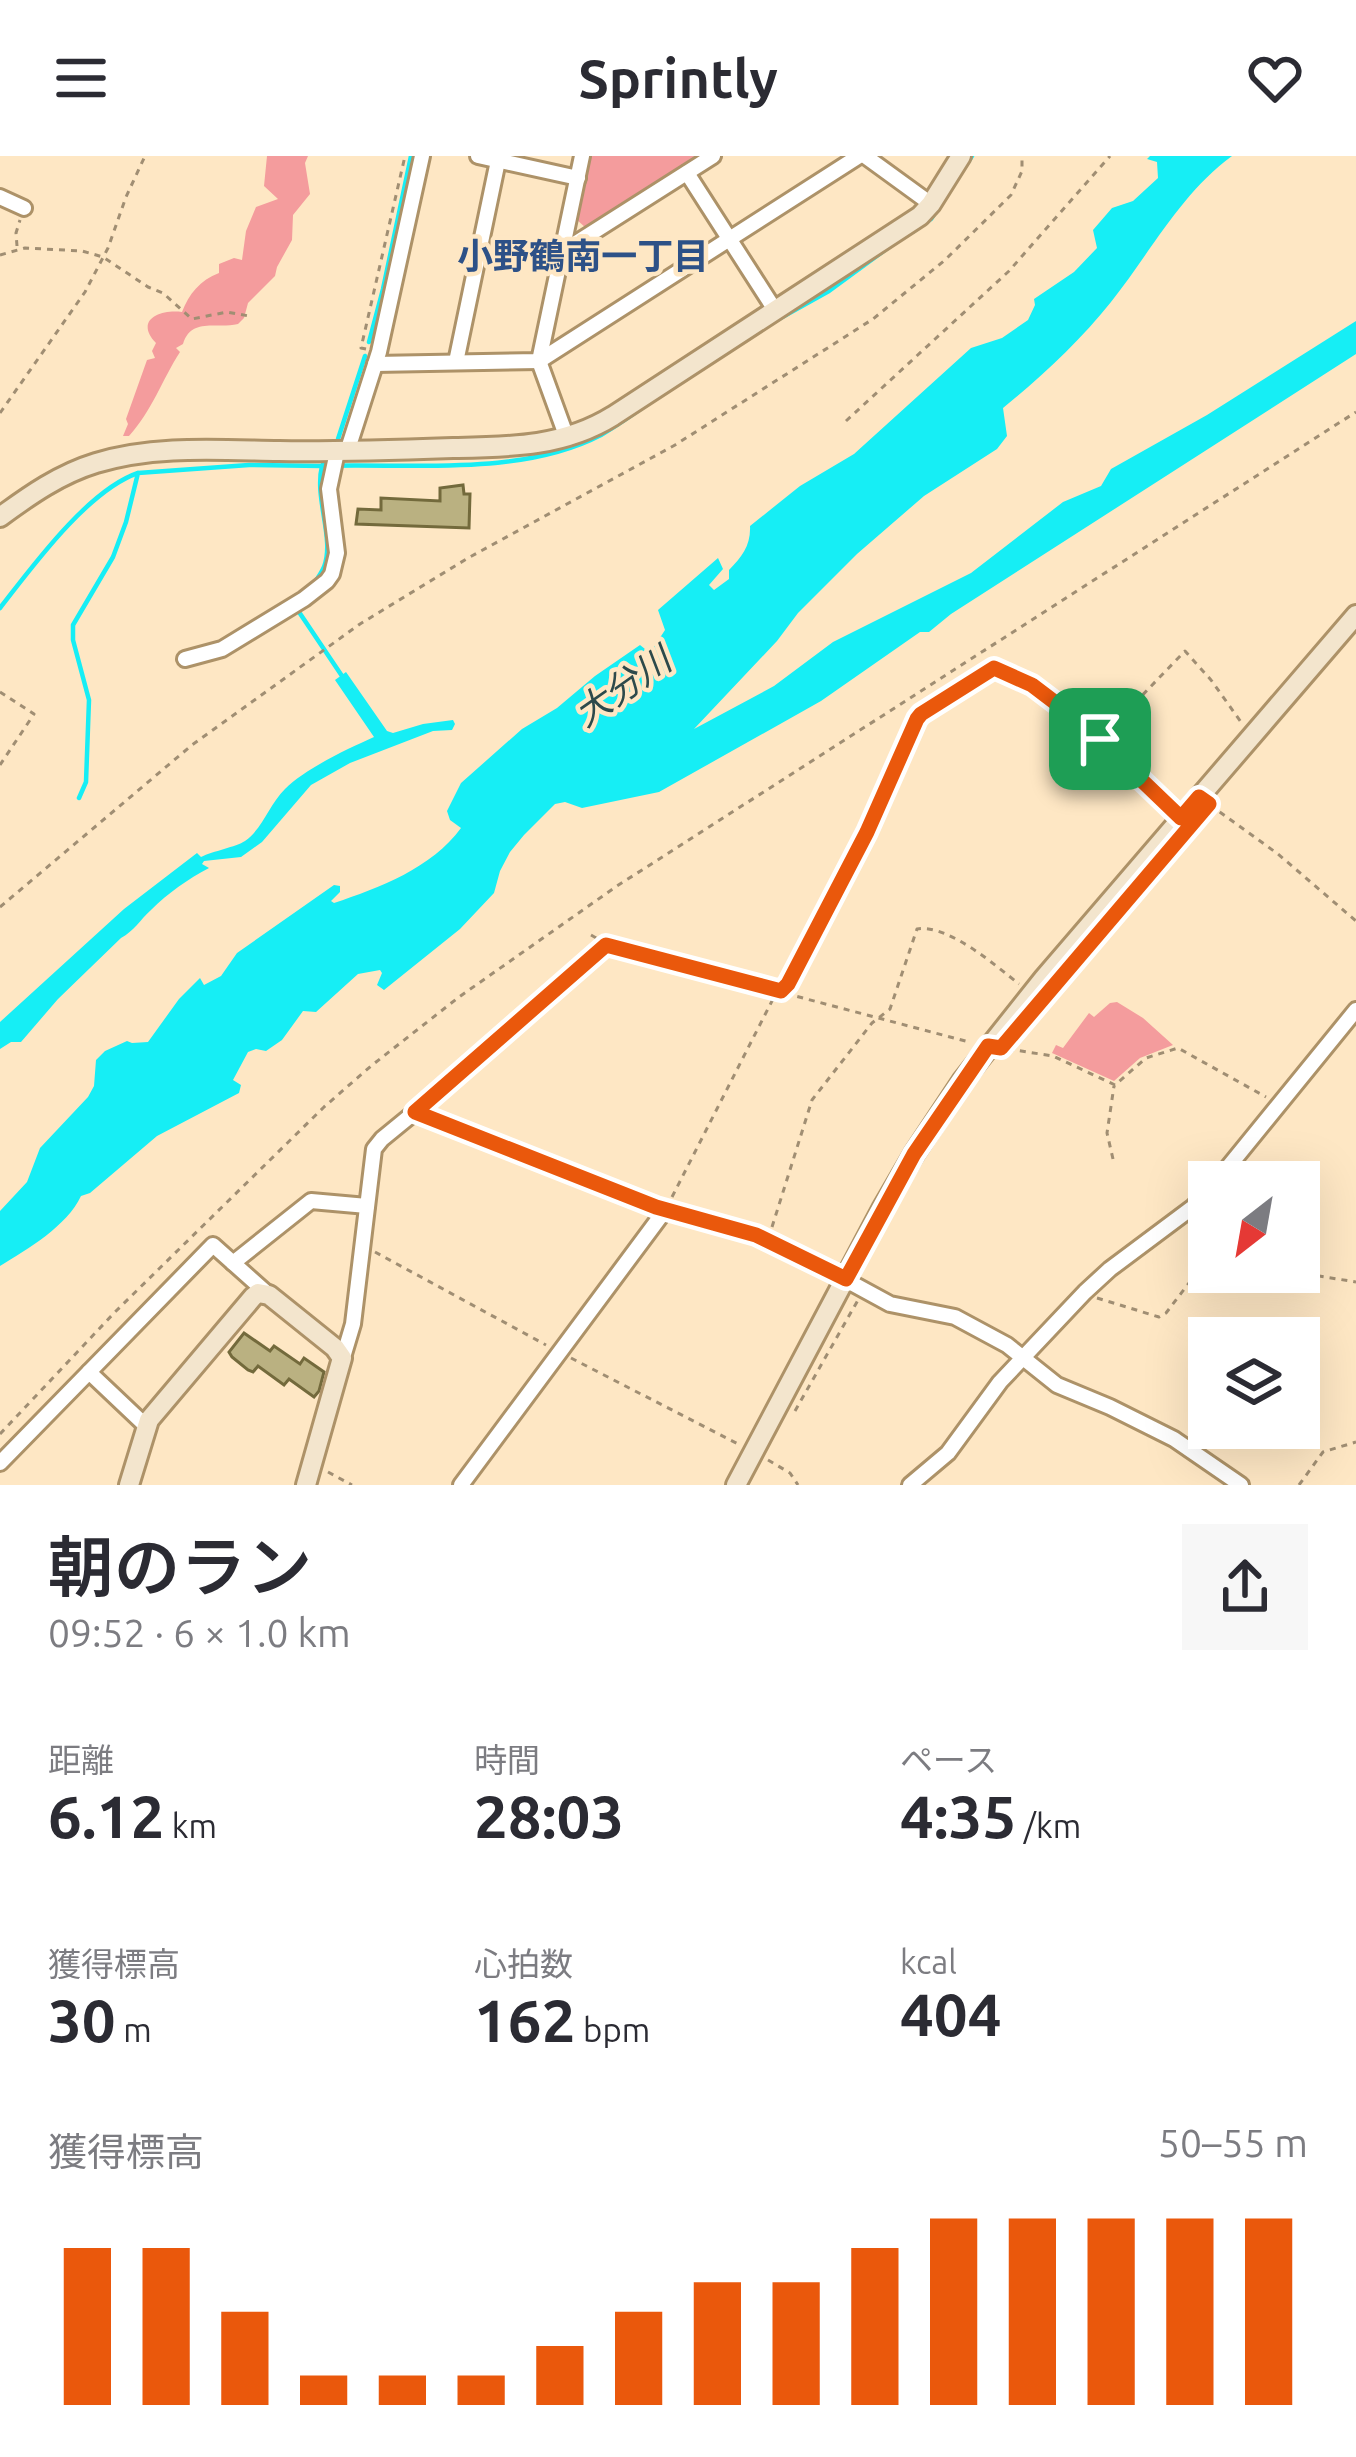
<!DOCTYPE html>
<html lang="ja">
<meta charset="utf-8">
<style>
body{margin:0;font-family:Ubuntu,"Noto Sans JP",sans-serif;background:#f7f7f7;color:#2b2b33;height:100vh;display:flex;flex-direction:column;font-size:45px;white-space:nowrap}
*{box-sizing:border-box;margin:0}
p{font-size:39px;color:#7c7c81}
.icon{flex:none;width:66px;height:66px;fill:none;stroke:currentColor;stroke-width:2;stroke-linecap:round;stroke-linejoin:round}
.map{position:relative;height:1329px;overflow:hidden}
.side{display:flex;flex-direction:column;background:#fff;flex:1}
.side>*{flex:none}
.needle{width:78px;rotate:211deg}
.fabs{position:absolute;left:1188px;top:1005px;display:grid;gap:24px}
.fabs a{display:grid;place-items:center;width:132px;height:132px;border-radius:0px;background:#fff;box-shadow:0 12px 48px #0002;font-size:60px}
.pin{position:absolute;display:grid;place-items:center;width:102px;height:102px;color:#fff;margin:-51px;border-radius:24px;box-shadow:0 6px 18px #0006}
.round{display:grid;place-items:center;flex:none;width:126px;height:126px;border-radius:0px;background:#f7f7f7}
.head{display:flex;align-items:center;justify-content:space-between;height:204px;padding:0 48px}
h1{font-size:66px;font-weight:600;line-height:90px}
.stats{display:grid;grid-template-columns:repeat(3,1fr);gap:18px;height:204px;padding:12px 48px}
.stats div{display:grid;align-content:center}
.stats b{font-size:60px;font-weight:600}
.stats small{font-size:33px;font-weight:400}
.stats p{font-size:33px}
.chart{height:336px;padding:24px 48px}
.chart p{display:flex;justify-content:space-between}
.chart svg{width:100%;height:216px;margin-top:12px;stroke:#ea580c;stroke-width:6}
header{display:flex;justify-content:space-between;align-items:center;height:156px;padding:0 48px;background:#fff;font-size:54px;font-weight:600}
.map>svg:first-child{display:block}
.green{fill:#f49c9d}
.water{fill:#16eef5}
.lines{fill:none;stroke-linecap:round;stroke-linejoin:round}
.stream{stroke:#16eef5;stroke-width:4.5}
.building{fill:#bab181;stroke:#736a3c;stroke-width:3}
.street-casing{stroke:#ad9268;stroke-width:20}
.secondary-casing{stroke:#ad9268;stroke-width:24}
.path{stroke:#a08e73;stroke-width:3;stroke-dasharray:6 6;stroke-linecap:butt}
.street{stroke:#fff;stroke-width:14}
.secondary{stroke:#f3e5cd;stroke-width:18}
.route-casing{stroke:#fff;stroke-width:24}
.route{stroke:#ea580c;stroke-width:15}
.labels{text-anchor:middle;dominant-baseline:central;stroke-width:9;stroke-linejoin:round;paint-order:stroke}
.neighbourhood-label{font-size:36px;font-weight:bold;fill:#2d5187;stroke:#fee7c4}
.water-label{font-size:36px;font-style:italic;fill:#2d4a4b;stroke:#fee7c4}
</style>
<header><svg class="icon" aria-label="menu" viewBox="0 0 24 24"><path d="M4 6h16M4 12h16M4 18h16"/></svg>Sprintly<svg class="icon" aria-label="heart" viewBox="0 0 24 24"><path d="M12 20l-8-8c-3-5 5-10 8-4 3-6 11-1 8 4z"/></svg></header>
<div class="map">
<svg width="1356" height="1329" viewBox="0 0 1356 1329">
<rect width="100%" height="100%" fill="#fee7c4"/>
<!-- green -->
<g class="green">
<path d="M267,0H308L305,7L310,38L293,59L292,84L277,111L275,120L248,147L244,162L238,168C217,173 191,161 183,188L176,192L180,196C162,224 152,255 129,280H123L128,268L126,263L147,204L155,202L152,195L156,187C134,164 160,153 182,156C189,138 200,124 219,117V108L234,102L242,104L246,75L256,51L278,43L264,30Z"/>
<polygon points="591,0 704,0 587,73 576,63"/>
<polygon points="1117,846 1143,862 1173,889 1140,902 1114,925 1052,897 1056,889 1063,892 1089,857 1094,861 1110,847"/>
</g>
<!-- water -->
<g class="water">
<path d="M1150,0H1232C1181,37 1150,97 1111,146C1080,185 1041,221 1003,252L1007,280L997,293L924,340L857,398L798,457L777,485L694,573L774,530L833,486L971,417L1063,346L1101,330L1111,313L1207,259L1356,165V198L951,458L929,476H920L821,545L659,636L582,652L565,646L555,648L524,679L510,696L500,715L494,737L460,773L384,834L377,829L382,817L380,814L358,818L316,856L303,855L282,884L266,895L256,893L248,896L233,924L241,929L239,937L157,980L90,1037L81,1040C67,1070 28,1093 0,1110V1055L27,1026L40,992L88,941L94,930L96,904L105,895L127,885L132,887L148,886L179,843L200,822L204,829L221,820L237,797L334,729L340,730V736L331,745L334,747C379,732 432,712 461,672L450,664L447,655L461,627L522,573L557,552L595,520L640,489L650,497L665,474L658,454L718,402L723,413L709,429L714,434L729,423V414C742,401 751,389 750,370L800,330L854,298L971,192L1002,182L1028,164L1035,149L1034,143L1074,116L1097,92L1093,74L1112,52L1133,45L1158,22L1157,6L1147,3Z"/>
<path d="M346,516L387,575L393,577L423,568L453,564L455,568L452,574L433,575L350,607L311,629L262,686L241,701L204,705L202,708L209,712C188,723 168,737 151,754C140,764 134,775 121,782L58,843L21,886H11L0,893V866L124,753L197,697L201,701C213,695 236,691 245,685C263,672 269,649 285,633C305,613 347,593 374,581L335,524Z"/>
</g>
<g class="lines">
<!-- stream -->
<g class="stream">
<polyline points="962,15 972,0"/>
<polyline points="914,75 931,63 936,55"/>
<polyline points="768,169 829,135 889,91"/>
<polyline points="369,186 383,133 411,0"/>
<polyline points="338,283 365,200"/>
<path d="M313,429C317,423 321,418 324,411C335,383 314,342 322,310C410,307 520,321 601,279C617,270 633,258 648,248"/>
<polyline points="302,449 299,456 342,520"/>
<path d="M0,452C32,411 88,334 138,317"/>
<polyline points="79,642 86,626 89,544 73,484 73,469 113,401 126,366 138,317 249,309 322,310 323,308"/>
</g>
</g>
<!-- building -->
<g class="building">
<polygon points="463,329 464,338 470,338 469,372 356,368 358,353 381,354 381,342 440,345 440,332"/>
<polygon points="244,1177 270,1195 274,1190 300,1208 304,1202 324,1216 319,1235 314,1241 289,1223 284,1229 258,1210 253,1216 248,1214 232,1201 229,1196"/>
</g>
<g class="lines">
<defs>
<g id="street">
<polyline points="478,0 578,22"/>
<polyline points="865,0 931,48"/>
<polyline points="687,17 775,154"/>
<polyline points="0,41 24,52"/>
<polyline points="562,96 713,0"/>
<polyline points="456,206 499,0"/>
<polyline points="375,208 539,205 859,0"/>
<polyline points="567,282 539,205 582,0"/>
<polyline points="347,296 379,196 422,0"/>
<polyline points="185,503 222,493 304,443 327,425 332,418 337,397 329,333 337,296"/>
<polyline points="1216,1026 1356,854"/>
<polyline points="233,1107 311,1045 367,1050"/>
<polyline points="341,1208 353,1168 374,993 382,983 415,956 656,1051 756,1079 811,1105 890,1148 955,1161 1007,1189 1057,1229 1110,1251 1174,1283 1241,1329"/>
<polyline points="89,1216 213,1089 269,1139"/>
<polyline points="0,1307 89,1216 146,1270"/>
<polyline points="461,1329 666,1053"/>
<polyline points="910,1329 948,1297 1000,1226 1085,1136 1110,1113 1193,1051 1209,1034"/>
</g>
<g id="secondary">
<path d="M0,361C30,339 60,318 96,307C154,289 218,294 279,295C337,296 395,294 453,292C510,291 563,291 613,260L920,60L931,48L961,0"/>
<polyline points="129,1329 149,1264 253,1141 258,1137 269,1139 335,1192 342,1202 306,1329"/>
<polyline points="736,1329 882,1053 914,998 963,924 1044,822 1356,459"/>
</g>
</defs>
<!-- street casing -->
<use href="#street" class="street-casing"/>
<!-- secondary casing -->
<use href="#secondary" class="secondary-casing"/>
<!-- path -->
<g class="path">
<polyline points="17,90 16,77 20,64"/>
<polyline points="0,99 25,92 82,95 103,101 148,131 163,137 192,163 227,156 249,160"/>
<polyline points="366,193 361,192 405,0"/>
<polyline points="0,257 85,136 108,92 126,41 145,0"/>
<polyline points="846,265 1009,115 1110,0"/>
<polyline points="0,536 34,558 0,609"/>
<polyline points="1101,582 1185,495 1211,524 1241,566"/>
<polyline points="1210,649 1278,698 1356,765"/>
<polyline points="0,751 192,589 360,468 468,402 675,289 873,163 945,104 1011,39 1022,15 1022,0"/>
<polyline points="591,779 614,792 969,886"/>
<polyline points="1008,893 1053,900 1115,929 1146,902 1178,892 1266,941"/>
<polyline points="427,945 605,790"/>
<polyline points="1113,1003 1107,977 1114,930"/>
<polyline points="672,1041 773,843 788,828 867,676 917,563 921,558 994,512 1038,533 1082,567 1168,649"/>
<path d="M772,1071L812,944L872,867L890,853L917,773C948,768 995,809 1019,828"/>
<polyline points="375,1096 546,1189"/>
<polyline points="1294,1116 1356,1126"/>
<polyline points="1097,1142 1159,1161 1166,1157 1209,1101"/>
<polyline points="571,1202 738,1288"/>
<polyline points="795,1255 858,1144"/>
<polyline points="0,1278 115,1156 324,951 371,910 459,841 617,730 1356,256"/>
<polyline points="768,1304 790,1317 798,1329"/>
<polyline points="328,1316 352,1329"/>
<polyline points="1299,1329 1323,1296 1356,1286"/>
</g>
<!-- street -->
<use href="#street" class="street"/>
<!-- secondary -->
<use href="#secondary" class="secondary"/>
</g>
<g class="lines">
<defs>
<polygon id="route" points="994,512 1032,529 1082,567 1181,662 1199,641 1209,648 1001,892 988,890 914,998 846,1123 756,1079 656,1051 415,956 606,789 781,835 788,828 867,676 917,563 921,558"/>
</defs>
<!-- route casing -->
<use href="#route" class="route-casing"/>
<!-- route -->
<use href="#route" class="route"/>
</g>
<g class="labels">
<!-- neighbourhood labels -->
<g class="neighbourhood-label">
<text x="583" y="99">小野鶴南一丁目</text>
</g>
<!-- water labels -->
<g class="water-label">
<text transform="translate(622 530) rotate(-35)">大分川</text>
</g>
</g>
</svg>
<div class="fabs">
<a><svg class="needle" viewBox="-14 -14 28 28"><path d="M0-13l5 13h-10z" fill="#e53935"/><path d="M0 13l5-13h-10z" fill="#7c7c81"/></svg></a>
<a><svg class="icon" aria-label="layers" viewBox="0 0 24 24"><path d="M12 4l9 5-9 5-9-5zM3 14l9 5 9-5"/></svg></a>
</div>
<div class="pin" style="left:1100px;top:583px;background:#1e9e55"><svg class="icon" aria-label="arrive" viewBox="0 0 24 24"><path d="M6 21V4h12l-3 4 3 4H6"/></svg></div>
</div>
<section class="side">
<div class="head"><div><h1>朝のラン</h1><p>09:52 · 6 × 1.0 km</p></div><a class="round"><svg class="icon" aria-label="share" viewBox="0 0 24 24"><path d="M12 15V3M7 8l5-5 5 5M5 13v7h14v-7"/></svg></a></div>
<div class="stats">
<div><p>距離</p><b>6.12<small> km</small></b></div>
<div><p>時間</p><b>28:03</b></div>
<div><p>ペース</p><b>4:35<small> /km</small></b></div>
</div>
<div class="stats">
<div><p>獲得標高</p><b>30<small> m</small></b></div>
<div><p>心拍数</p><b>162<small> bpm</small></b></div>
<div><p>kcal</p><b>404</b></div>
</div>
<div class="chart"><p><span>獲得標高</span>50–55 m</p>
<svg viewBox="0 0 160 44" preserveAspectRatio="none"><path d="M5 44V12M15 44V12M25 44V25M35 44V38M45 44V38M55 44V38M65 44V32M75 44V25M85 44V19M95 44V19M105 44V12M115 44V6M125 44V6M135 44V6M145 44V6M155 44V6"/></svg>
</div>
</section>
